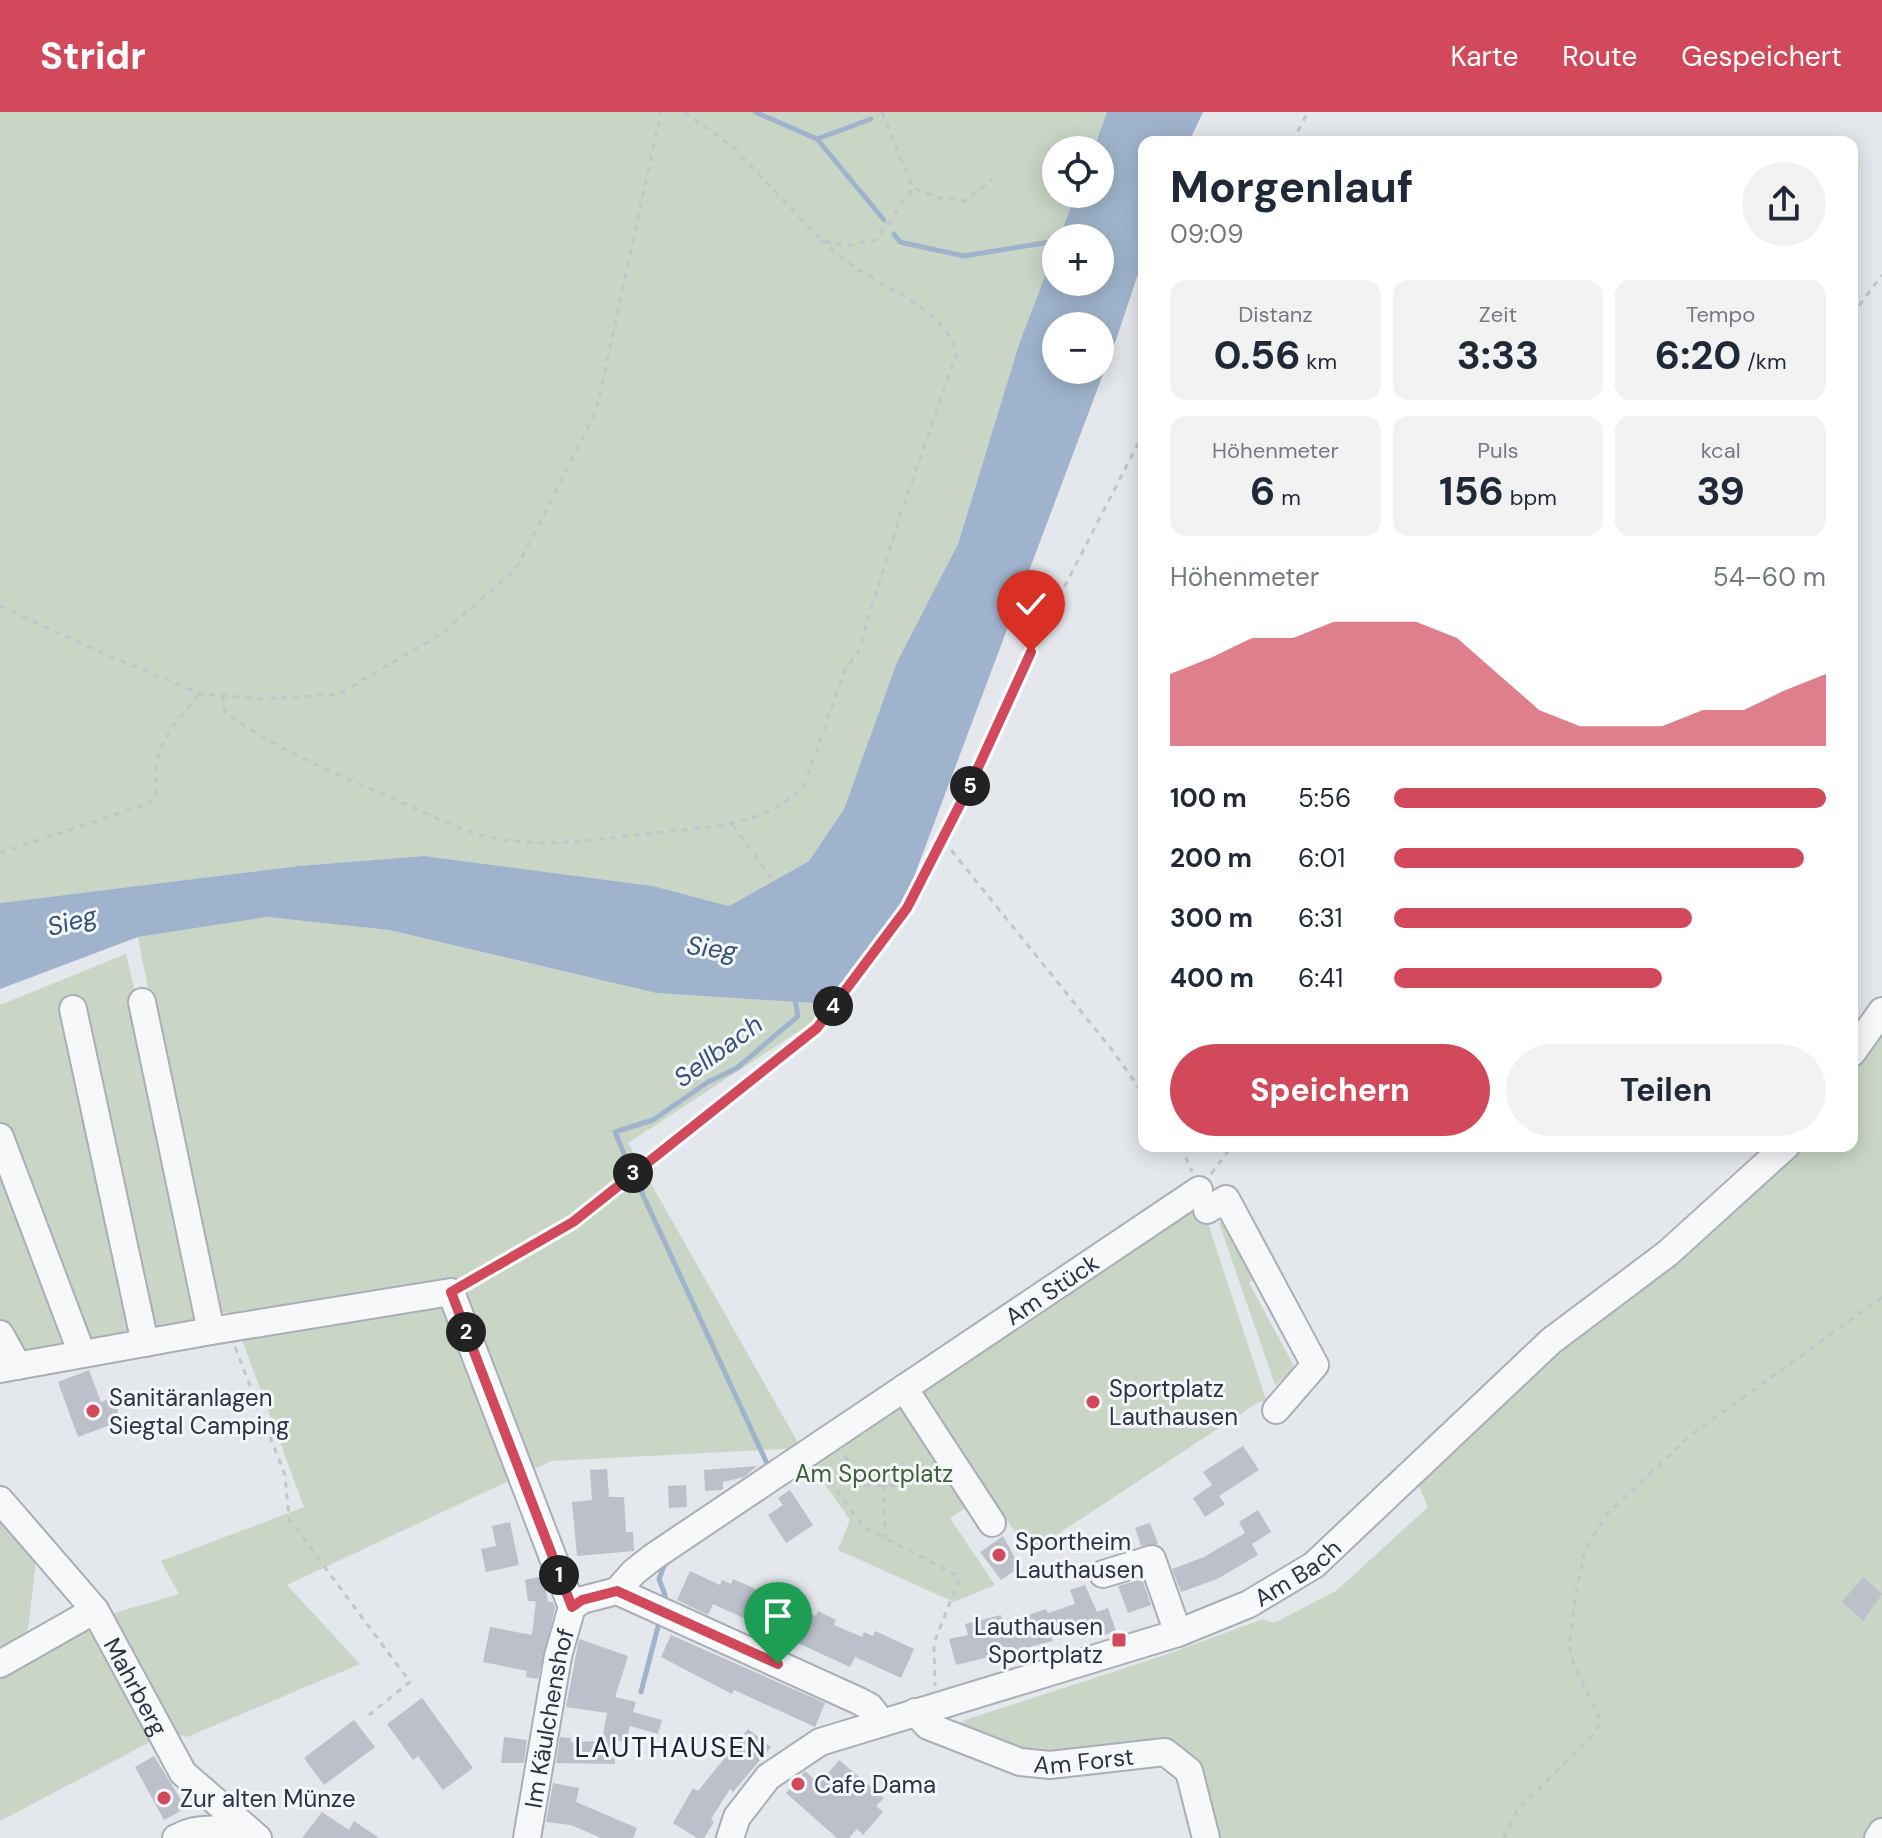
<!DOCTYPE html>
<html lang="de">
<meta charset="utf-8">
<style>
body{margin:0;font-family:"DM Sans",sans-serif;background:#f2f2f3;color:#1f2937;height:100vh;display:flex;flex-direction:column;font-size:30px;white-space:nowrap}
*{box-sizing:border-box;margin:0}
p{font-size:26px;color:#747a83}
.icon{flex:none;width:44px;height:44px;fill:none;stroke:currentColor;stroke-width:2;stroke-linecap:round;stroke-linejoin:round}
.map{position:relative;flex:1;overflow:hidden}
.panel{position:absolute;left:1138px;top:24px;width:720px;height:1016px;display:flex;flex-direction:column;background:#fff;border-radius:16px;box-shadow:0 4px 20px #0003}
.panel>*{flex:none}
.tools{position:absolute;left:1042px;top:24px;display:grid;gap:16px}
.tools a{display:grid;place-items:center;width:72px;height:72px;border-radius:50%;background:#fff;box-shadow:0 4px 20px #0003;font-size:40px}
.pin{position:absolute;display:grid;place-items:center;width:68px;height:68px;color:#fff;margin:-82px -34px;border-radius:50% 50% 50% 0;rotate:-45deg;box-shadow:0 0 8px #0007}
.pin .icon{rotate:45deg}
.km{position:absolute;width:40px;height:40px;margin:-20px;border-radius:50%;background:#222;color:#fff;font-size:22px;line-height:40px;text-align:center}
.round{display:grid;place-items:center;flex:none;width:84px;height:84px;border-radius:42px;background:#f2f2f3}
.headline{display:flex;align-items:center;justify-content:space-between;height:136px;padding:0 32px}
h1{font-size:44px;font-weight:700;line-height:60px}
.metrics{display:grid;grid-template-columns:repeat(3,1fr);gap:12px;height:136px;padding:8px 32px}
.metrics div{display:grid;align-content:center;border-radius:16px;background:#f2f2f3;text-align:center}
.metrics b{font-size:40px;font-weight:700}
.metrics small{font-size:22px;font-weight:400}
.metrics p{font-size:22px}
.chart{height:224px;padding:16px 32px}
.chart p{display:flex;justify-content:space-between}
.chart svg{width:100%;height:144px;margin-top:8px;fill:#d1495b;opacity:.7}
.cta{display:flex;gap:16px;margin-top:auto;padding:16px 32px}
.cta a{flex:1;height:92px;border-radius:48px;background:#d1495b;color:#fff;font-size:32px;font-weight:700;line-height:92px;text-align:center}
.cta a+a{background:#f2f2f3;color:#1f2937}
ul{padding:0 32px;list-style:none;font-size:26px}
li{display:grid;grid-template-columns:128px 96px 1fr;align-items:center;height:60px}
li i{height:20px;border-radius:10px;background:#d1495b}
header{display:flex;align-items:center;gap:48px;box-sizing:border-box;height:112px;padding:0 40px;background:#d1495b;color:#fff}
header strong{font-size:38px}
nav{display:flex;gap:44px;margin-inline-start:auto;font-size:28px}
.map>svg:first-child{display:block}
.green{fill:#c9d6c5}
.water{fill:#9fb4cc;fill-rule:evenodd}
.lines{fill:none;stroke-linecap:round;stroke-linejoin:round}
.stream{stroke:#9fb4cc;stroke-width:5}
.building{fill:#bbc0ca}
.minor-casing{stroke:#a9aeb7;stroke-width:30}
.path{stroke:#c2c5cb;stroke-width:3;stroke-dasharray:6 6;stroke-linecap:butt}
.minor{stroke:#f7f8fa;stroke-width:26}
.route-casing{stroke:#fff;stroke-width:16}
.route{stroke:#d1495b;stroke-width:10}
.poi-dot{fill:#d1495b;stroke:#f4f6f9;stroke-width:3}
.labels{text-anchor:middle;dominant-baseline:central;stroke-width:6;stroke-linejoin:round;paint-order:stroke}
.street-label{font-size:24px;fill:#2b3445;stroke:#f4f6f9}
.poi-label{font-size:24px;fill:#2b3445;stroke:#f4f6f9;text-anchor:start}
.park-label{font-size:24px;fill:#3f6138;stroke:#f4f6f9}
.water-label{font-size:26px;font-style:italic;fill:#34527a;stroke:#f4f6f9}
.quarter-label{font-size:28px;letter-spacing:2px;fill:#1d2536;stroke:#f4f6f9}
</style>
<header>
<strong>Stridr</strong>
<nav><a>Karte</a><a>Route</a><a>Gespeichert</a></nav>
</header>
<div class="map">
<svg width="1882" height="1726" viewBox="0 0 1882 1726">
<rect width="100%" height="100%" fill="#e4e7ec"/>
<!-- green -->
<g class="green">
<polygon points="0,0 1107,0 1093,38 1056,38 1056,82 1076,82 1059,126 1056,126 1056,135 1019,232 958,432 897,550 844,697 809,749 729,794 653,774 424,744 298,754 0,791"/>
<polygon points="267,805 389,818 656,881 828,892 813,910 628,1031 801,1336 551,1349 287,1473 360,1552 187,1625 169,1620 0,1709 0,1565 101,1505 179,1482 161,1449 304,1395 232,1201 210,1199 138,825"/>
<polygon points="126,842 164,1004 204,1214 0,1251 0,893"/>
<polygon points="1882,898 1882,1726 1215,1726 1170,1638 1037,1645 949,1616 968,1607 1165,1543 1263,1507 1274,1511 1336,1479 1428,1395 1416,1367 1784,1042 1789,1034 1852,1034 1852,942"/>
<polygon points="1193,1100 1205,1102 1266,1288 1257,1291 1029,1441 929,1289 925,1292 973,1391 950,1406 995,1473 954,1490 838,1438 850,1408 809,1350"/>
<polygon points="1225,1108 1253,1168 1249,1171 1295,1256 1275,1273 1219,1111"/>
<polygon points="0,1397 37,1441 26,1533 0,1546"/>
</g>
<!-- water -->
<path class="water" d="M1107,0H1203L1189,30H1144V144L1117,225L903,794L828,892L656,881L389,818L267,805L138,825L0,877V791L298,754L424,744L653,774L729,794L809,749L844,697L897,550L958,432L1019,232L1056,135V170H1100V126H1059L1076,82H1100V38H1093ZM1056,214H1100V258H1056Z"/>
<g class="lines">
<!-- stream -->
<g class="stream">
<polyline points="755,0 817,27 871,7"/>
<polyline points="817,27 884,108"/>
<polyline points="894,122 900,130 964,144 1056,129"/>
<polyline points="627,1049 615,1020 653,1008 708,970 737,956 798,904 794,883"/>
<polyline points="636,1068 770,1358"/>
<polyline points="664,1492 665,1483 659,1467 666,1449"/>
<polyline points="641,1580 660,1507"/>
</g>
</g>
<!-- building -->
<g class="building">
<polygon points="89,1258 101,1290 113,1285 121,1309 78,1325 58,1270"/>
<polygon points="1243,1334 1259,1358 1219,1384 1225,1392 1205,1405 1193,1386 1212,1373 1203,1360"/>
<polygon points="757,1354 744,1365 723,1370 723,1378 705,1379 704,1358"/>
<polygon points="607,1357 609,1385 624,1385 626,1420 633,1420 634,1439 577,1444 572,1390 592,1388 590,1358"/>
<polygon points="686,1373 687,1395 669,1396 668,1374"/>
<polygon points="790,1378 813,1413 786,1431 768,1403 783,1393 778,1386"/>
<polygon points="1258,1398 1271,1420 1252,1432 1258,1443 1217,1467 1181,1480 1172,1457 1204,1445 1245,1421 1239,1410"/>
<polygon points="510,1410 519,1453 486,1460 481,1437 496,1434 492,1414"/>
<polygon points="1150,1411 1158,1432 1141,1434 1135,1416"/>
<polygon points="1003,1424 1020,1455 1001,1468 980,1440"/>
<polygon points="690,1459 720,1473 722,1468 731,1472 733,1467 770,1483 772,1478 790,1487 788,1492 816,1504 818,1499 836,1508 834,1513 862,1525 864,1520 873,1524 875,1519 914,1537 901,1566 855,1545 850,1555 713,1492 708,1503 677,1488"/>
<polygon points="543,1464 548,1490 528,1489 525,1468"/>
<polygon points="1863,1465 1882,1482 1863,1509 1842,1490"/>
<polygon points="1142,1467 1151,1493 1128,1501 1118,1474"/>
<polygon points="1085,1473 1097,1500 1108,1496 1116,1519 1102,1524 1096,1507 1051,1523 1053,1529 956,1553 949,1527 968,1523 965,1512 1001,1503 1003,1512 1046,1497 1048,1501 1075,1492 1070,1478"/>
<polygon points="536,1489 553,1490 555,1496 538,1567 526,1565 527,1559 483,1550 490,1515 532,1523"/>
<polygon points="671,1523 825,1591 815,1615 734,1578 732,1582 661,1545"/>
<polygon points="579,1527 628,1544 615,1585 636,1590 633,1600 662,1608 658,1622 630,1614 626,1630 614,1628 615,1652 556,1651 560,1625 571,1626 571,1630 602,1629 607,1601 566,1595"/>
<polygon points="422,1586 473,1656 443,1678 418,1644 413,1648 387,1612"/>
<polygon points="354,1608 375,1635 324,1673 304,1646"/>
<polygon points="748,1617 771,1635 733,1680 730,1677 711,1707 714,1710 704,1726 697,1726 673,1711 693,1676 698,1679"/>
<polygon points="504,1625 527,1628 524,1651 501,1651"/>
<polygon points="154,1644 186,1696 164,1708 135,1655"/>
<polygon points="839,1648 884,1686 876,1694 883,1700 863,1723 857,1717 849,1726 837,1726 786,1681 805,1659 819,1672"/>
<polygon points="553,1671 579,1676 576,1690 637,1716 633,1726 601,1726 571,1713 546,1710"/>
<polygon points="322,1700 349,1718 354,1709 379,1726 302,1726"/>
</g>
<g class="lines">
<defs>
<g id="minor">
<polyline points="142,890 211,1219"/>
<polyline points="73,897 145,1231"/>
<polyline points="1852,941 1882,899"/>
<polyline points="0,1025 82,1242"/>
<polyline points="1207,1098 1226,1087 1315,1253 1276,1298"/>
<polyline points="0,1222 18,1254"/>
<polyline points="0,1257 211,1219 451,1180 572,1495"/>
<polyline points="904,1276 992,1411"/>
<polyline points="0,1388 95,1498"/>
<polyline points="1103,1462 1152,1447 1178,1521"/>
<path id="s1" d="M617,1479L634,1460L653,1445L1199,1078"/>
<path id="s2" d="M0,1552L95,1498L183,1661L258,1726"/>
<path id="s3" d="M915,1600L928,1614L1020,1650L1050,1653L1165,1640L1189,1659L1206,1726"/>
<path d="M176,1726C201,1712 226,1718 253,1724"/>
<path id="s4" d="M527,1726L558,1544L572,1495L582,1488L617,1479L859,1589L870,1595L882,1611"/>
<path id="s5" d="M730,1726L737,1705L768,1665L820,1630L1178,1521L1249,1492L1314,1453L1551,1229L1668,1141L1786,1034"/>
<polyline points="1878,1726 1882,1720"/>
</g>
</defs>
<!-- minor casing -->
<use href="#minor" class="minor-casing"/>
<!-- path -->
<g class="path">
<polyline points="684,0 734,36 821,128 844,134 876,128 913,76"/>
<polyline points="882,0 913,76 939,86 964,89 993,67"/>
<polyline points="1292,30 1308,0"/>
<polyline points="1852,203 1882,163"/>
<polyline points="1144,320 1031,540 943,728 1113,939 1144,983"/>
<polyline points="0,494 111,545 202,582 267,587 339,582 441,522 516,457 596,300 661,0"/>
<path d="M222,583L225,600C276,638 339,663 397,688C430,703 464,721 499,727C553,737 610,725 663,720C715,715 764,713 804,675L844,560L858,540L899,407L957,240C941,195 887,178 850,152C840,145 830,136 821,128"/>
<polyline points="733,713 771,765"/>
<path d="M0,741L150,691L157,681C149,636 174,614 200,581"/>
<polyline points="1181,1034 1192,1060"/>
<polyline points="1211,1062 1232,1034"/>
<polyline points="468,1171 573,1110 817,916 907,796 943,728"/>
<polyline points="235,1235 285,1363 289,1407 410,1570 369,1603"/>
<polyline points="845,1344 864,1373 896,1374"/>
<polyline points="823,1359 863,1415 960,1465 934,1531 935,1574"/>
<polyline points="884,1373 885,1426"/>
<polyline points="1504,1726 1517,1698 1596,1620 1600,1607 1573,1550 1569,1534 1577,1475 1585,1438 1607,1402 1691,1323 1882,1185"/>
</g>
<!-- minor -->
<use href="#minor" class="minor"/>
</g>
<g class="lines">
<defs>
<polyline id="route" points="778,1552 617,1479 582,1488 572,1495 451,1180 573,1110 817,916 907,796 971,671 1031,540"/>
</defs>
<!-- route casing -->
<use href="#route" class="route-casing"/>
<!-- route -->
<use href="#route" class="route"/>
</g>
<!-- markers -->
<g class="poi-dot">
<circle cx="1093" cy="1290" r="8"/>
<circle cx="93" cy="1299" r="8"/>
<circle cx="999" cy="1443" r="8"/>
<rect x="1111" y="1520" width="16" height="16" rx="4"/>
<circle cx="798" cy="1672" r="8"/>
<circle cx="164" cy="1686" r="8"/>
</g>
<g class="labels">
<!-- street labels -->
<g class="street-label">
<text stroke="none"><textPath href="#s1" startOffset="530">Am Stück</textPath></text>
<text stroke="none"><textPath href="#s5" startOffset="644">Am Bach</textPath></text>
<text stroke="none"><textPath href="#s2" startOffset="196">Mahrberg</textPath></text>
<text stroke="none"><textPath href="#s4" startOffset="122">Im Käulchenshof</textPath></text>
<text stroke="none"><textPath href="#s3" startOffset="182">Am Forst</textPath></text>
</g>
<!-- poi labels -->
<g class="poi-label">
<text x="1109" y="1276">Sportplatz<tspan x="1109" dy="28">Lauthausen</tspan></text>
<text x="109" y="1285">Sanitäranlagen<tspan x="109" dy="28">Siegtal Camping</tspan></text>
<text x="1015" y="1429">Sportheim<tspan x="1015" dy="28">Lauthausen</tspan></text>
<text x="1103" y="1514" text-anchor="end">Lauthausen<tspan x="1103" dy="28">Sportplatz</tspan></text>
<text x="814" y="1672">Cafe Dama</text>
<text x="180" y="1686">Zur alten Münze</text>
</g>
<!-- park labels -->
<g class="park-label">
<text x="874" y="1361">Am Sportplatz</text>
</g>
<!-- water labels -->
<g class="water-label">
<text transform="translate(72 809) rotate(-15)">Sieg</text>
<text transform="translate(712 836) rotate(7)">Sieg</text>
<text transform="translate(718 939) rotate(-36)">Sellbach</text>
</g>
<!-- quarter labels -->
<g class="quarter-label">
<text x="671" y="1635">LAUTHAUSEN</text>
</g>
</g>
</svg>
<div class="tools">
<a><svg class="icon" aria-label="locate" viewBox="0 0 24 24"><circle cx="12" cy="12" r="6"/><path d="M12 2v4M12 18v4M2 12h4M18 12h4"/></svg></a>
<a>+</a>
<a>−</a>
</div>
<div class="pin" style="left:778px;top:1552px;background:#1e9e55"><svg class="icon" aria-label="arrive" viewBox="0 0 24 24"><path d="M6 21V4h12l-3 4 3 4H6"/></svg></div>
<div class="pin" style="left:1031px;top:540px;background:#d93025"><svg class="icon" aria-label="check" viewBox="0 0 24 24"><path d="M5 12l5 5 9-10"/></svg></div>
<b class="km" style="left:559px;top:1463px">1</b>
<b class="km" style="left:466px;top:1220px">2</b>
<b class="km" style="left:633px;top:1061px">3</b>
<b class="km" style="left:833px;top:894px">4</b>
<b class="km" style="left:970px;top:674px">5</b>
<section class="panel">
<div class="headline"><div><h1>Morgenlauf</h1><p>09:09</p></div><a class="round"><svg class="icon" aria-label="share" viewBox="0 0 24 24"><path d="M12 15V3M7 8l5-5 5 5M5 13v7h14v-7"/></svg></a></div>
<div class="metrics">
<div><p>Distanz</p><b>0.56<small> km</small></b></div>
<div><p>Zeit</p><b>3:33</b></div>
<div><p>Tempo</p><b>6:20<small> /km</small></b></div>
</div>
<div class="metrics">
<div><p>Höhenmeter</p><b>6<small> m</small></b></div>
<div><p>Puls</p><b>156<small> bpm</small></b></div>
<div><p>kcal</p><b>39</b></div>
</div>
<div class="chart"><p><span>Höhenmeter</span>54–60 m</p>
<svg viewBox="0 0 160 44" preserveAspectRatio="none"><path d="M0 44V22L10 17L20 11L30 11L40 6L50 6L60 6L70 11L80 22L90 33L100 38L110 38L120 38L130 33L140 33L150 27L160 22V44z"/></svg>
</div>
<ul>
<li><b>100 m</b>5:56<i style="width:100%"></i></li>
<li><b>200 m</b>6:01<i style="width:95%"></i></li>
<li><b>300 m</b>6:31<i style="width:69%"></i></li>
<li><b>400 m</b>6:41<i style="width:62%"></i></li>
</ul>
<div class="cta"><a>Speichern</a><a>Teilen</a></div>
</section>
</div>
